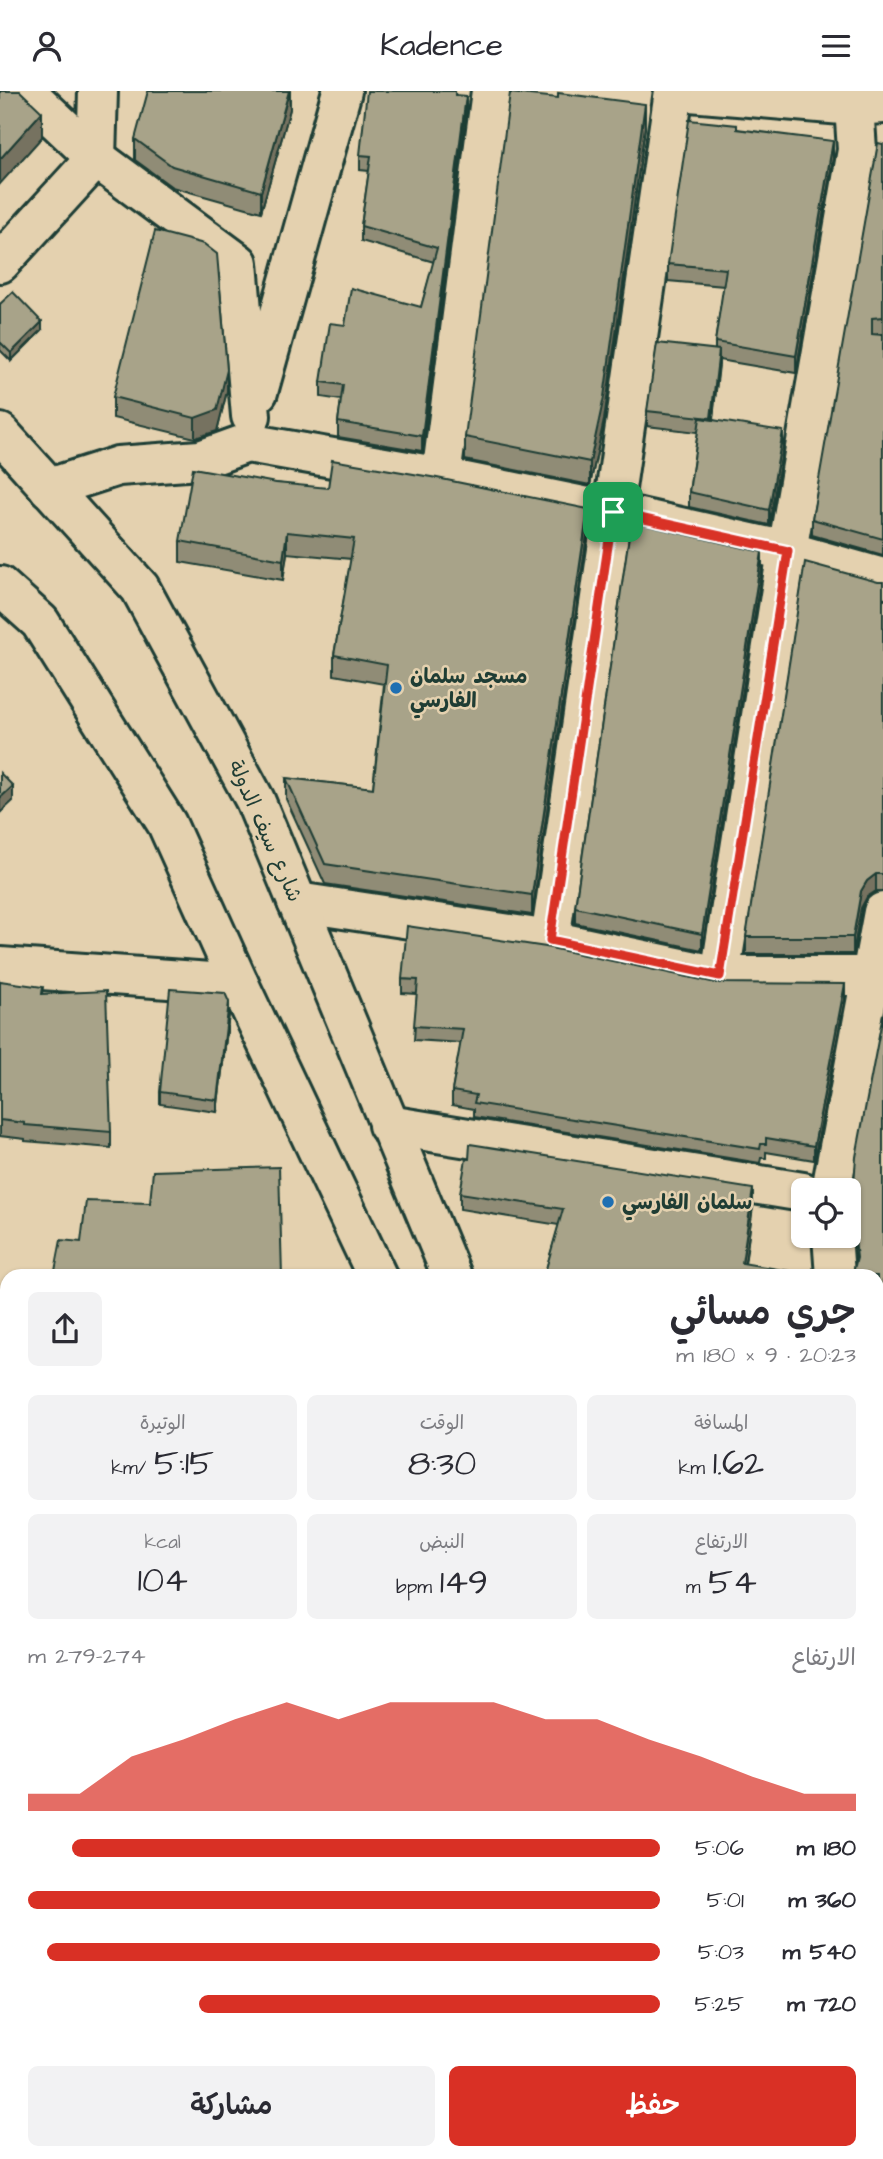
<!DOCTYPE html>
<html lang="ar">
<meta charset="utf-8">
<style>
body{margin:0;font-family:"Architects Daughter","Playpen Sans Arabic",sans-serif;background:#f2f2f3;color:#2b2b33;direction:rtl;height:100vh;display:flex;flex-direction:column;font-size:26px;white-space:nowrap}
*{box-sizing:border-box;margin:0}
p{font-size:23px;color:#7c7c81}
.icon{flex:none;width:38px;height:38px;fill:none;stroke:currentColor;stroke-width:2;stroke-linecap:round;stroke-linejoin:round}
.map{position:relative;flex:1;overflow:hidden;direction:ltr}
.drawer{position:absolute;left:0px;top:1178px;width:884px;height:891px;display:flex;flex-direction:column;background:#fff;border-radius:21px 21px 0 0;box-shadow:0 2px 5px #0004;direction:rtl}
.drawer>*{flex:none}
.controls{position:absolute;left:791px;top:1087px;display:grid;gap:14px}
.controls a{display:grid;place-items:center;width:70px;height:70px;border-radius:10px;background:#fff;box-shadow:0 2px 5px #0004;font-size:35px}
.pin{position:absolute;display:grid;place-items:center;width:60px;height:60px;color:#fff;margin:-30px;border-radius:14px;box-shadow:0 4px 10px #0006}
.round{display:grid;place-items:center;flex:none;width:74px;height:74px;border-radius:10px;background:#f2f2f3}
.summary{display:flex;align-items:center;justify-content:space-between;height:119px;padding:0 28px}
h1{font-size:38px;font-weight:600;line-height:52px}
.stats{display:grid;grid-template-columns:repeat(3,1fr);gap:10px;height:119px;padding:7px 28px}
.stats div{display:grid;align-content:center;border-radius:10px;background:#f2f2f3;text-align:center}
.stats b{font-size:35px;font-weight:600}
.stats small{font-size:19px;font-weight:400}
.stats p{font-size:19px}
.chart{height:196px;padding:14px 28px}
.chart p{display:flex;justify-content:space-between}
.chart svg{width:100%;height:126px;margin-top:7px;fill:#d93025;opacity:.7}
.button{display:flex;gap:14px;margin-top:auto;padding:14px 28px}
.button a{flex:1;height:80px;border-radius:10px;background:#d93025;color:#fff;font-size:28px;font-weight:600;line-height:80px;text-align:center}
.button a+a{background:#f2f2f3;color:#2b2b33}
ul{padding:0 28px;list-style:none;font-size:23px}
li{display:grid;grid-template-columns:112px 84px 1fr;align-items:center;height:52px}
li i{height:18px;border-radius:9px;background:#d93025}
header{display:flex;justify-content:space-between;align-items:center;height:91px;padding:0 28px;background:#fff;font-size:32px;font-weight:600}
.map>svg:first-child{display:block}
.park{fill:url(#park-tufts);stroke:#707a66;stroke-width:2}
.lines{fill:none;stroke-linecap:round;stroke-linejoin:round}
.minor-casing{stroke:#1f3d34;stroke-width:44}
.tertiary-casing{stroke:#1f3d34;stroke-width:44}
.primary-casing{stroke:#1f3d34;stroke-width:44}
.path{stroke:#1f3d34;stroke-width:4.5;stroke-dasharray:5 5;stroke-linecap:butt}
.minor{stroke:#e4d1af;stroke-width:38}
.tertiary{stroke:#e4d1af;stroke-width:38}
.primary{stroke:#e4d1af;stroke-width:38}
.wall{fill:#908c76;stroke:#1f3d34;stroke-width:2}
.shaded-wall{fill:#767260;stroke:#1f3d34;stroke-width:2}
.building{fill:#a8a389;stroke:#1f3d34;stroke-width:2}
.route-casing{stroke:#fff;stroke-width:14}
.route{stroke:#d93025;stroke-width:9}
.poi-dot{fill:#1f6fb2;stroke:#e4d1af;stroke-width:2.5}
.labels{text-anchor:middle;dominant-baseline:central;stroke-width:5;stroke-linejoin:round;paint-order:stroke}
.poi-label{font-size:21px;font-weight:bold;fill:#1f3d34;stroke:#e4d1af;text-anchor:start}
.street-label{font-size:21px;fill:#1f3d34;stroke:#e4d1af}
</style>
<header><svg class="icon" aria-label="menu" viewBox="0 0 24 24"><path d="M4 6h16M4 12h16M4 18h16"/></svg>Kadence<svg class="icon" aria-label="person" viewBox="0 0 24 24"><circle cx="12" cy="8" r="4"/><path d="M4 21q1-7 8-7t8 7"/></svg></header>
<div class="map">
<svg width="883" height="2068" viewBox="0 0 883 2068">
<defs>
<pattern id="park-tufts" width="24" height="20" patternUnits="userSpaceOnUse" patternTransform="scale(1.75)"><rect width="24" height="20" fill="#c0b698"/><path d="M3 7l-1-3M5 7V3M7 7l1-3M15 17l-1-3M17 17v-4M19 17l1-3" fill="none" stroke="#9b957d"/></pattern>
</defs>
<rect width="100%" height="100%" fill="#e4d1af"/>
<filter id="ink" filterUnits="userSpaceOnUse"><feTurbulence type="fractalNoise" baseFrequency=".0143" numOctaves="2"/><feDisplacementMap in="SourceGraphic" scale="14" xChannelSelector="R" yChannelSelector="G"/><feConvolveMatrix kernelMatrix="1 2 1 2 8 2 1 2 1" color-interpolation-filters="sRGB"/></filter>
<g filter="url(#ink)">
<!-- park -->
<polygon class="park" points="877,1720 883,1721 883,2068 111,2068 111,2062 877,2062"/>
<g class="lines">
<defs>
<g id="minor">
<polyline points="25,0 96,67 238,172 251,325"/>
<polyline points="678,0 854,15"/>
<polyline points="0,172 96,67 98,0"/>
<polyline points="258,301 342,0"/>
<polyline points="441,386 491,0"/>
<polyline points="49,397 118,375 200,369 247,352 441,386 613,421 787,460 883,487"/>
<polyline points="297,811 550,849 720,885 883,885"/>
<polyline points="550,849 674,0"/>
<polyline points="0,876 239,893"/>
<polyline points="720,885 787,460 857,59 854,15 883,13"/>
<polyline points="388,1034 803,1101"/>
<polyline points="831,1099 883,821"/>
<polyline points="832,1144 835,1185"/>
<polyline points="0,1293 7,1309"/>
<polyline points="0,1839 7,1841"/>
<polyline points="0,1936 7,1935"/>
<polyline points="66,2062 67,2068"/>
</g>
<g id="tertiary">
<polyline points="0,1351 7,1353"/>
<polyline points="0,1470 7,1471"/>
</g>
<g id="primary">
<polyline points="0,342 140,497 255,709 452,1185"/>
<polyline points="0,495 40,531 167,733 239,893 377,1185"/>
<polyline points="877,1587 883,1588"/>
<polyline points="877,1656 883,1658"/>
</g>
</defs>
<!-- minor casing -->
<use href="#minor" class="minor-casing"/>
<!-- tertiary casing -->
<use href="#tertiary" class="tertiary-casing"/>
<!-- primary casing -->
<use href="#primary" class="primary-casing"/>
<!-- path -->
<g class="path">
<polyline points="877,1786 883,1789"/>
<polyline points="877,1832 883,1831"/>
<polyline points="877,1858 883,1854"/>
<polyline points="877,2034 883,2030"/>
<polyline points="241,2062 247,2068"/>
<polyline points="555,2062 555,2068"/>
<polyline points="727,2062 727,2068"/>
<polyline points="748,2062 787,2066 805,2062"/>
<polyline points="427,2068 434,2062"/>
</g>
<!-- minor -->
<use href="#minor" class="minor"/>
<!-- tertiary -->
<use href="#tertiary" class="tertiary"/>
<!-- primary -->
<use href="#primary" class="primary"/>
</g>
<!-- wall -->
<g class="wall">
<polygon points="290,0 290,18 261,121 172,96 135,69 135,48"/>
<polygon points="456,4 466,20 422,360 338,346 338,331 341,309 321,306 321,291 345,234 421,216 434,171 361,150 361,135 369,80 360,79 360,64"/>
<polygon points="645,36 604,329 590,394 465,369 465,346"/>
<polygon points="737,38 833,67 796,282 719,269 713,329 783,355 769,434 689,416 689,401 698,341 647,335 647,320 715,259 715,251 724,195 668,190 668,173"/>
<polygon points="883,53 883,243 877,243 883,244 883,464 812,444 812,428"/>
<polygon points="0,213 42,239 11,270 0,259"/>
<polygon points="227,300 217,340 195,347 113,327 113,306"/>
<polygon points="276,392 588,438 532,824 325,793 286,708 286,687 373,697 384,593 334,584 334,564 351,468 287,462 283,489 180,471 180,450"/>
<polygon points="762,477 702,859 575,832 575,816"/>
<polygon points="878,491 883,491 883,800 876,800 867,806 861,817 853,863 746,863 746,846"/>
<polygon points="402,888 716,892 845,907 814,1069 766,1061 766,1067 761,1067 760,1072 474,1026 474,1018 452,1014 452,1000 461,952 414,949 417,903 402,902"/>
<polygon points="0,890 43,903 111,1041 111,1057 25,1050 25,1048 0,1045"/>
<polygon points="229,923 217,1021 160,1013 160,1001"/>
<polygon points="883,923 883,1444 880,1443 877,1185 854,1178 856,1172 852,1137 852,1121"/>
<polygon points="460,1102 753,1115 745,1173 544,1185 559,1134 460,1118"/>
</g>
<!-- shaded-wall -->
<g class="shaded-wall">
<polygon points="289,0 290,18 261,121 261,101"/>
<polygon points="466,5 466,20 422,360 422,345"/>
<polygon points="645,13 645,36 604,329 590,394 590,371"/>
<polygon points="42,21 42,46 0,93 0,68"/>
<polygon points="833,50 833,67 796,282 796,265"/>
<polygon points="42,231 42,239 11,270 11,262"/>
<polygon points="719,259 719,274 711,342 711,327"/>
<polygon points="227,279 227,300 217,340 195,347 195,327"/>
<polygon points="783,340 783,355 769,434 769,419"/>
<polygon points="588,418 588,438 532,824 532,804"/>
<polygon points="287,441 287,462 283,489 283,469"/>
<polygon points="762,461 762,477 702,859 702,843"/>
<polygon points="13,695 13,710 0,722 0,707"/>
<polygon points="876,783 876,800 867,806 861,817 853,863 853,846 861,800 867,790"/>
<polygon points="845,893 845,907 814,1069 814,1055"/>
<polygon points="229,911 229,923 217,1021 217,1009"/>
<polygon points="753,1098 753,1115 743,1185 742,1172"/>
<polygon points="880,1426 880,1443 877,1464 877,1448"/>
</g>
<!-- building -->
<g class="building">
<polygon points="0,0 20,0 42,21 0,68"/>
<polygon points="148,0 289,0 261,101 172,75 135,48"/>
<polygon points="367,0 455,0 455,4 466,5 422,345 338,331 343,294 321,291 330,232 345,234 351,197 421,216 437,157 361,135 371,65 360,64"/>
<polygon points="510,2 558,7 558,2 645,13 604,306 590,371 465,346"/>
<polygon points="689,29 737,34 737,38 833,50 796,265 715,251 726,178 668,173"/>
<polygon points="878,52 883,53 883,226 872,227 872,243 883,244 883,448 812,428"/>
<polygon points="155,140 204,153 217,163 227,279 217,319 195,327 113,306"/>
<polygon points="13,201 42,231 11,262 0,251 0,213"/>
<polygon points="657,252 719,259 711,327 647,320"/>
<polygon points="700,327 783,340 769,419 689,401"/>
<polygon points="332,369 437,387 588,418 532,804 325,773 286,687 373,697 387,574 334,564 354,448 287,441 283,469 180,450 193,377 276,392 328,397"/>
<polygon points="631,431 762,461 702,843 575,816"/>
<polygon points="805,471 878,491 883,491 883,783 876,783 867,790 861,800 853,846 746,846"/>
<polygon points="0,682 13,695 0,707"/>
<polygon points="407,835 546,856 716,892 845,893 814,1055 766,1047 766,1053 761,1053 760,1058 474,1012 476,1004 452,1000 463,938 414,935 418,889 402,888"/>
<polygon points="0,890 43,896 42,903 106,900 111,1041 25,1034 25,1032 0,1029"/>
<polygon points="170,898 225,902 229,911 217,1009 160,1001"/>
<polygon points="883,923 883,1427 880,1426 877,1448 877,1185 848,1185 854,1178 857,1167 852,1121 856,1066"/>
<polygon points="470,1053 753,1098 742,1172 819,1185 544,1185 563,1118 460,1102 466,1068 469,1068"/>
<polygon points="279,1076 282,1185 54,1185 61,1149 81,1151 86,1110 150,1112 153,1080"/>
</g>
</g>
<g class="lines" filter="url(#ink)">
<defs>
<polygon id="route" points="613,421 788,460 720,885 550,849"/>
</defs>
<!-- route casing -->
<use href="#route" class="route-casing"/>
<!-- route -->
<use href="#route" class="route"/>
</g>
<!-- markers -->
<g class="poi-dot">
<circle cx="396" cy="597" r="7"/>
<circle cx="608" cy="1111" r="7"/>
</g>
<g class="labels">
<!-- poi labels -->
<g class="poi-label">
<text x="410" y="585">مسجد سلمان<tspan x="410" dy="24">الفارسي</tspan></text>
<text x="622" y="1111">سلمان الفارسي</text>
</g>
<!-- street labels -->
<g class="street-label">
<text transform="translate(265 740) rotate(66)">شارع سيف الدولة</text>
</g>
</g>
</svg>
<div class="controls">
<a><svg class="icon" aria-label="locate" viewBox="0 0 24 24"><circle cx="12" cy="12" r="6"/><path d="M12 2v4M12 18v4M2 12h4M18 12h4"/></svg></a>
</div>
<div class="pin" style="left:613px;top:421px;background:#1e9e55"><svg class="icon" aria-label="arrive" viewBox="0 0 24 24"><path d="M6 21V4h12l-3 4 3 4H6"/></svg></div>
<section class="drawer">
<div class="summary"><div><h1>جري مسائي</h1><p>20:23 · 9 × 180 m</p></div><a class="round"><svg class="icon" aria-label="share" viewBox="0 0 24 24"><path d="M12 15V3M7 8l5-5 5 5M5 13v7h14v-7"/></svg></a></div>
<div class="stats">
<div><p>المسافة</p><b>1.62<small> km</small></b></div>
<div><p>الوقت</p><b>8:30</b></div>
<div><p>الوتيرة</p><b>5:15<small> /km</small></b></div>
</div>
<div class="stats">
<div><p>الارتفاع</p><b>54<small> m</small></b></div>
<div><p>النبض</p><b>149<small> bpm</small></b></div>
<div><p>kcal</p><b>104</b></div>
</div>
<div class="chart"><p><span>الارتفاع</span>274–279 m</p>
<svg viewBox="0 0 160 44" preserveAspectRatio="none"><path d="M0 44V38L10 38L20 25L30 19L40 12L50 6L60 12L70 6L80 6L90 6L100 12L110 12L120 19L130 25L140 32L150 38L160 38V44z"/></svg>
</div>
<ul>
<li><b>180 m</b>5:06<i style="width:93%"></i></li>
<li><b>360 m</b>5:01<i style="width:100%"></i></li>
<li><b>540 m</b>5:03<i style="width:97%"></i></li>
<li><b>720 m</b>5:25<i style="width:73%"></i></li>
</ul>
<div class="button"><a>حفظ</a><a>مشاركة</a></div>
</section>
</div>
